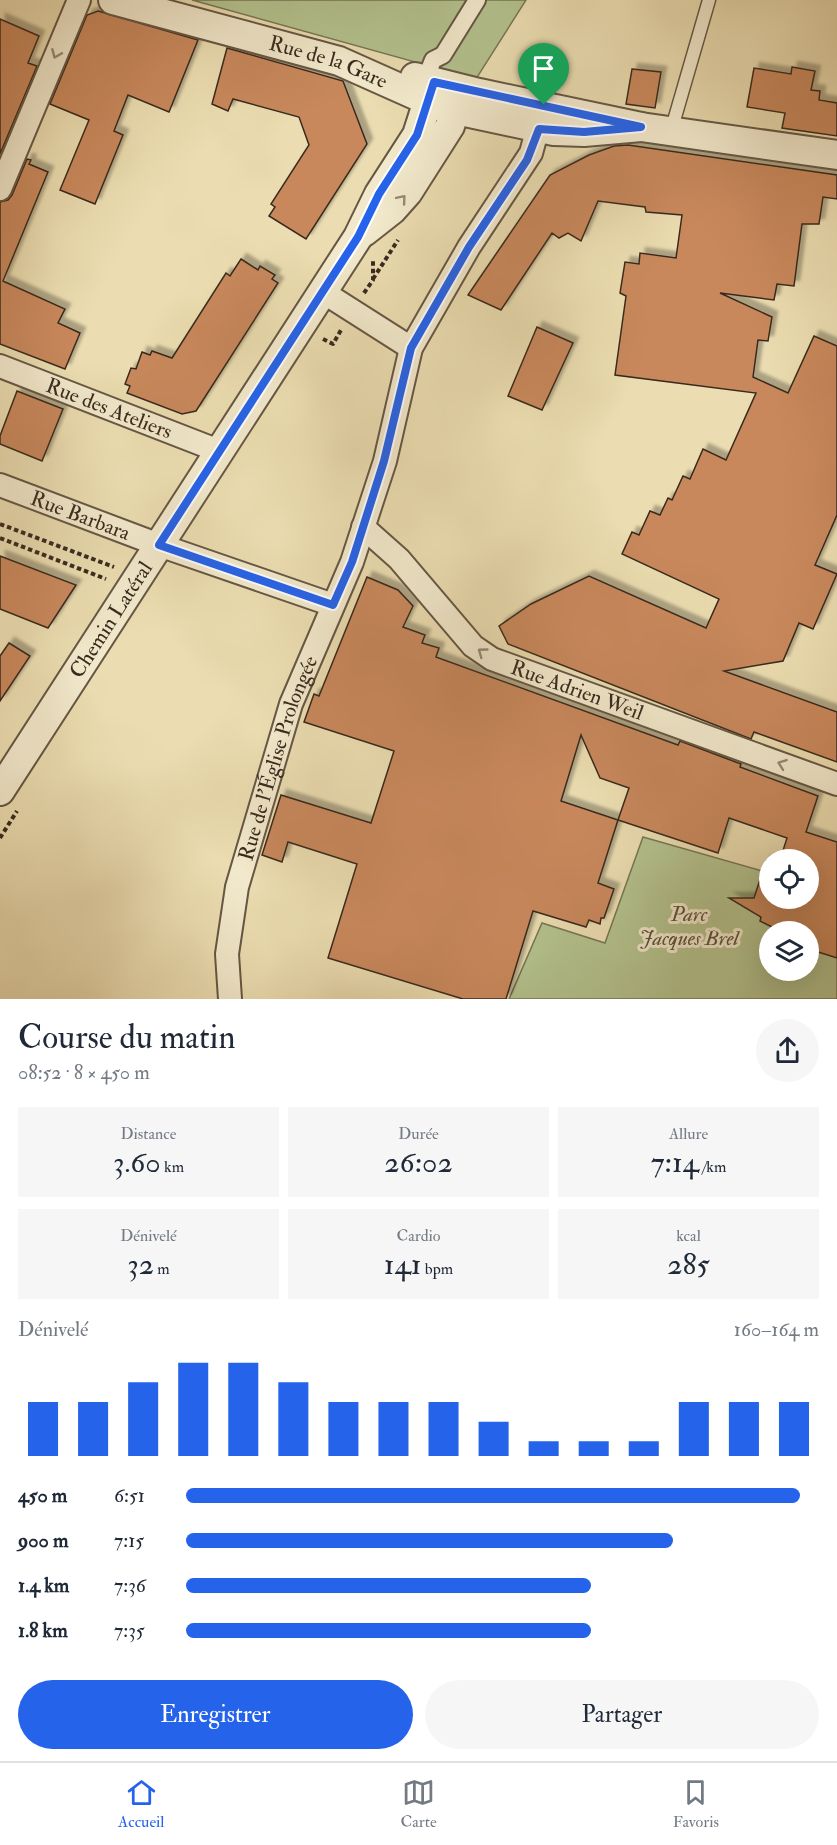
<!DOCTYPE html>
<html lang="fr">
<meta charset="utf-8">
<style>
body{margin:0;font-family:"IM FELL Double Pica",serif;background:#f6f6f7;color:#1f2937;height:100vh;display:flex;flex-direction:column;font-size:22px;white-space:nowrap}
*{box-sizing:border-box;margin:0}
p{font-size:20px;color:#747a83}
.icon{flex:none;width:33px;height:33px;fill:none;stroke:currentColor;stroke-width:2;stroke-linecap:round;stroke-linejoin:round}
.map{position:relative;height:999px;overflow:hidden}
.sheet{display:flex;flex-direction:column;background:#fff;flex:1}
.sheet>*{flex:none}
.fabs{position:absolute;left:759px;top:849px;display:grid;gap:12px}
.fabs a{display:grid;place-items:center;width:60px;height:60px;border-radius:50%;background:#fff;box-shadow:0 6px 24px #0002;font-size:30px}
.pin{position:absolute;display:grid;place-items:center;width:51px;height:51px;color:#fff;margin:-62px -26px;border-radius:50% 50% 50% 0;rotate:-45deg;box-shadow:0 0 6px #0007}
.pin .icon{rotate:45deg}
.round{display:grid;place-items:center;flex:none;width:63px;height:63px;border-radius:32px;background:#f6f6f7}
.summary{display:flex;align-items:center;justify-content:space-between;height:102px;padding:0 18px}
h1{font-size:33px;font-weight:600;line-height:45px}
.figures{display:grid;grid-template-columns:repeat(3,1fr);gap:9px;height:102px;padding:6px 18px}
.figures div{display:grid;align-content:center;border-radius:0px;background:#f6f6f7;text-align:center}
.figures b{font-size:30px;font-weight:600}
.figures small{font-size:16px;font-weight:400}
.figures p{font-size:16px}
.chart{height:168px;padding:12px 18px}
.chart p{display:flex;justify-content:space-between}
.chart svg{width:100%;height:108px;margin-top:6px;stroke:#2563eb;stroke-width:6}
.action{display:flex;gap:12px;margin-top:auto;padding:12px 18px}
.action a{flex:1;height:69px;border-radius:36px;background:#2563eb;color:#fff;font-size:24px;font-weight:600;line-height:69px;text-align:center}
.action a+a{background:#f6f6f7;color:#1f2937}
ul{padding:0 18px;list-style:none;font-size:20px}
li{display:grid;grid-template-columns:96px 72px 1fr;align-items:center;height:45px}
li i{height:15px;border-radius:8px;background:#2563eb}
.dock{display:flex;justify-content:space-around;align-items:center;height:84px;border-top:2px solid #e0e1e3;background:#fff;font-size:16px;color:#747a83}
.dock a{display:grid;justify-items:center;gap:3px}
.dock .active{color:#2563eb}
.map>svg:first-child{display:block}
.green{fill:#b3c28e;stroke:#767656;stroke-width:1.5;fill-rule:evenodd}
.building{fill:#c8885c;stroke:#392a1f;stroke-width:1.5;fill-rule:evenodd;filter:url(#shadow)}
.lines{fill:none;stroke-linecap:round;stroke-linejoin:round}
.service-casing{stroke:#665744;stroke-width:15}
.pedestrian-casing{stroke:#665744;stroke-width:20}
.minor-casing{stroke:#665744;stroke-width:26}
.tertiary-casing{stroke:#665744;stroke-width:32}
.path{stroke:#392a1f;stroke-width:4;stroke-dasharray:4.5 3;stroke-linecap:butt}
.service{stroke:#f2e9cc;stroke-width:12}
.pedestrian{stroke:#f2e9cc;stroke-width:16}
.minor{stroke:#f2e9cc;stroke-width:22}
.tertiary{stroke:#f2e9cc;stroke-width:28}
.oneway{stroke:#968a76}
.route-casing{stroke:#fff;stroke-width:12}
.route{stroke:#2563eb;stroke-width:8}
.labels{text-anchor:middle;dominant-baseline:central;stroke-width:6;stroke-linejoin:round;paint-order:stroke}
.street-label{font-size:21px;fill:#392a1f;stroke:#f2e9cc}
.park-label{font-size:21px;font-style:italic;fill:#58503b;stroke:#f2e9cc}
</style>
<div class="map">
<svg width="837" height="999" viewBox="0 0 837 999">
<defs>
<filter id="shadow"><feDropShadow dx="5.5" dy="-5.5" stdDeviation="1.5" flood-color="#0004"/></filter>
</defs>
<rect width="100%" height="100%" fill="#ebddb1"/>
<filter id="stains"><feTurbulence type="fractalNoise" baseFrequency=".00333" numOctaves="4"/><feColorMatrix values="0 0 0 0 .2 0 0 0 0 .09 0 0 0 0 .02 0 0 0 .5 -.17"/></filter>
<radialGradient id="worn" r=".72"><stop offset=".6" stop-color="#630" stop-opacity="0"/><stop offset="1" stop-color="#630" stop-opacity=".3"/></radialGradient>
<!-- green -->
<g class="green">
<polygon points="192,0 526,0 476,79"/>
<path d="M643,837L769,873L770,898H808L837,893V999H509L542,923L605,943ZM770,932H808V970H770Z"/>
</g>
<!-- building -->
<g class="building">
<polygon points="98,11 198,40 169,112 128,95 114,131 123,135 95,204 60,190 89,120 50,104 87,15"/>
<polygon points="0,19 39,36 28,63 37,66 0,154"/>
<polygon points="227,48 343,81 367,144 306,239 269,216 275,207 271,204 309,145 299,117 233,99 228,111 212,104"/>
<polygon points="792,67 815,71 811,90 820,91 819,100 837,103 837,136 782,128 785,113 747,107 754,68 791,74"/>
<polygon points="632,69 661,72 655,108 626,104"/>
<polygon points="628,145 837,175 837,199 823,197 819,224 802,224 794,286 777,284 774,300 720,293 772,317 768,341 758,340 753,377 788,393 814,336 837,346 837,515 815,565 837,574 813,629 799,623 783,661 724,671 837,712 837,762 754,732 751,739 508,644 499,626 531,604 589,576 706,628 719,599 622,554 632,532 639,535 650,511 660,515 668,498 672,500 683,476 690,479 703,449 726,460 756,393 615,375 626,296 620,293 625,262 639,264 640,253 676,258 682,215 646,212 645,207 598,201 581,241 568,233 559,238 552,233 501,310 468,295 550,175 589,155 614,146"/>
<polygon points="27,159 31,160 29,164 48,172 3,281 65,309 58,323 80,333 65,369 0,344 0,202 8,200 12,195"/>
<polygon points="241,259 258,270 260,266 275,275 272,279 278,283 196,411 182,414 127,393 130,386 125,384 131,368 136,369 142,352 150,355 152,351 172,358 226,273 230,276"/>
<polygon points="537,327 573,343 542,410 508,396"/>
<polygon points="17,391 63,409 42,461 0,444 0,436"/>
<polygon points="0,556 76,585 48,628 0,609"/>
<path d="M367,577L398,590L413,606L403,627L425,635L422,643L439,648L436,657L678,745L680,741L741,764L740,767L818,796L806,832L837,842V958L815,951L817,947L808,944V932H782L760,921L761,917L729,898H754L766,861L770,862V898H808V860H780L787,838L729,818L718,853L618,820L598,883L614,889L604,918H601L600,924L589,920L586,927L533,911L506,999H463L328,958L357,864L288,842L282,862L262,855L281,795L371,823L394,751L304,722L314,694L319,696ZM581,735L600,778L629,788L618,820L561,801Z"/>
<polygon points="9,643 30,656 0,701 0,656"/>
</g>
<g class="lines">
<defs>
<polyline id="service" points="671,131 709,0"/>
<polyline id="pedestrian" points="425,80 433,60 443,55 477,0"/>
<g id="minor">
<polyline points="0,189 79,0"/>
<polyline points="323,292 411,348"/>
<path id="s1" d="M0,366L219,451"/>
<path id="s2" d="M0,485L159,545L333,605"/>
<path id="s3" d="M363,527L399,559L473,646L492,659L837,784"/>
<path id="s4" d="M230,999L227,954L237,887L291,704L352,562L385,461L411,348L469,247L531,153L542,113"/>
</g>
<g id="tertiary">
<path id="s5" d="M113,0L339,61L442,107L554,131L584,132L641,127"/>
<polyline points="415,77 479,93 641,127 837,155"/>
<polyline points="364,232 392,210 408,192 450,126 460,93"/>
<path id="s6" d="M0,791L358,237L379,194L417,135L434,82"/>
</g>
</defs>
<!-- service casing -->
<use href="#service" class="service-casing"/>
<!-- pedestrian casing -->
<use href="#pedestrian" class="pedestrian-casing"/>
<!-- minor casing -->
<use href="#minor" class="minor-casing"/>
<!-- tertiary casing -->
<use href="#tertiary" class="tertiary-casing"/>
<!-- path -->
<g class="path">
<polyline points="373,279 398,240"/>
<polyline points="364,293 373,280 373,261"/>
<polyline points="323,339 333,344 341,330"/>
<polyline points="0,524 114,567"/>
<polyline points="0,538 106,579"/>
<polyline points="0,838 17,811"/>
</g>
<!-- service -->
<use href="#service" class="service"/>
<!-- pedestrian -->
<use href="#pedestrian" class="pedestrian"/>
<!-- minor -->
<use href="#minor" class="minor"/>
<!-- tertiary -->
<use href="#tertiary" class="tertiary"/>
</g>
<!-- one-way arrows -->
<defs><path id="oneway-chevron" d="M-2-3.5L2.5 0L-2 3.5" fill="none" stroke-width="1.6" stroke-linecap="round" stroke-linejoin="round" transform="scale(1.5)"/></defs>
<g class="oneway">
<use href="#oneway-chevron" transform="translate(56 54) rotate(113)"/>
<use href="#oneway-chevron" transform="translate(402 199) rotate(-50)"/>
<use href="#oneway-chevron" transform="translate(482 652) rotate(-144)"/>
<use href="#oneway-chevron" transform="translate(782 764) rotate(-160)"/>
</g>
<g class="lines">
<defs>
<polygon id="route" points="434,82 641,127 584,132 539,129 527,160 469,247 411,348 384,461 352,562 333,605 159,545 358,237 379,194 417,135"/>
</defs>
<!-- route casing -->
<use href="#route" class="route-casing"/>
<!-- route -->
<use href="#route" class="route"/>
</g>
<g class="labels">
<!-- street labels -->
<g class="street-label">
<text stroke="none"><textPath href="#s5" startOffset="224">Rue de la Gare</textPath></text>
<text stroke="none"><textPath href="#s1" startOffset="117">Rue des Ateliers</textPath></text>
<text stroke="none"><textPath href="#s2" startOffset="86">Rue Barbara</textPath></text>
<text stroke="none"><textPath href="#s6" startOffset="204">Chemin Latéral</textPath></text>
<text stroke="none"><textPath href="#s3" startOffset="276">Rue Adrien Weil</textPath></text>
<text stroke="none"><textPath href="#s4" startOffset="248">Rue de l'Église Prolongée</textPath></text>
</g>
<!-- park labels -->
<g class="park-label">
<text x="689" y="914">Parc<tspan x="689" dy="24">Jacques Brel</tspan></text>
</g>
</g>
<rect width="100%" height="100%" filter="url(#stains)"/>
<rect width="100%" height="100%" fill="url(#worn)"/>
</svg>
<div class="fabs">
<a><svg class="icon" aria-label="locate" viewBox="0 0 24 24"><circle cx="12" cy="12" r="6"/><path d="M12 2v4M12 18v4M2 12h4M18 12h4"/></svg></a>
<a><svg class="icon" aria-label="layers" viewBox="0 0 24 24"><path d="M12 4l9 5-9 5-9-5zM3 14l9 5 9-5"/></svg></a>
</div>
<div class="pin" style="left:544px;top:105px;background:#1e9e55"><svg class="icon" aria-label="arrive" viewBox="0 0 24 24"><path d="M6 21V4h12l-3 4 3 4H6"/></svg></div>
</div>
<section class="sheet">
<div class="summary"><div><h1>Course du matin</h1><p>08:52 · 8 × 450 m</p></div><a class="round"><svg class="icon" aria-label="share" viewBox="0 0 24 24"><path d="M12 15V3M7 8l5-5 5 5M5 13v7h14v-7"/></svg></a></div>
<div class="figures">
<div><p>Distance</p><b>3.60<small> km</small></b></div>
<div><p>Durée</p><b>26:02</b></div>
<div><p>Allure</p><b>7:14<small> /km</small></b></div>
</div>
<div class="figures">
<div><p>Dénivelé</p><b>32<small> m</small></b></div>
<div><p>Cardio</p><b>141<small> bpm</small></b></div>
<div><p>kcal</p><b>285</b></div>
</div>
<div class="chart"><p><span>Dénivelé</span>160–164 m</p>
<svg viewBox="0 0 160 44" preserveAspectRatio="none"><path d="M5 44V22M15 44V22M25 44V14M35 44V6M45 44V6M55 44V14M65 44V22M75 44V22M85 44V22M95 44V30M105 44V38M115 44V38M125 44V38M135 44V22M145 44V22M155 44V22"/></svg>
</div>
<ul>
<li><b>450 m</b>6:51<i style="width:97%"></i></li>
<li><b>900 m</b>7:15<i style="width:77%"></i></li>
<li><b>1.4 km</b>7:36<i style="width:64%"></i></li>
<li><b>1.8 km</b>7:35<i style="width:64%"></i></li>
</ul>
<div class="action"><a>Enregistrer</a><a>Partager</a></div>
</section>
<nav class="dock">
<a class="active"><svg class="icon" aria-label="home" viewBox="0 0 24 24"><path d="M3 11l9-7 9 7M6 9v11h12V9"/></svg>Accueil</a>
<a><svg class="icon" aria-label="map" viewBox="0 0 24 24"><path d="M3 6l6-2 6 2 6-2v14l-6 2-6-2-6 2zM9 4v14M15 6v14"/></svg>Carte</a>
<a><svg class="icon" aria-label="saved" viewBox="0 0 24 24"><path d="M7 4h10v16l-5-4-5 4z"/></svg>Favoris</a>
</nav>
